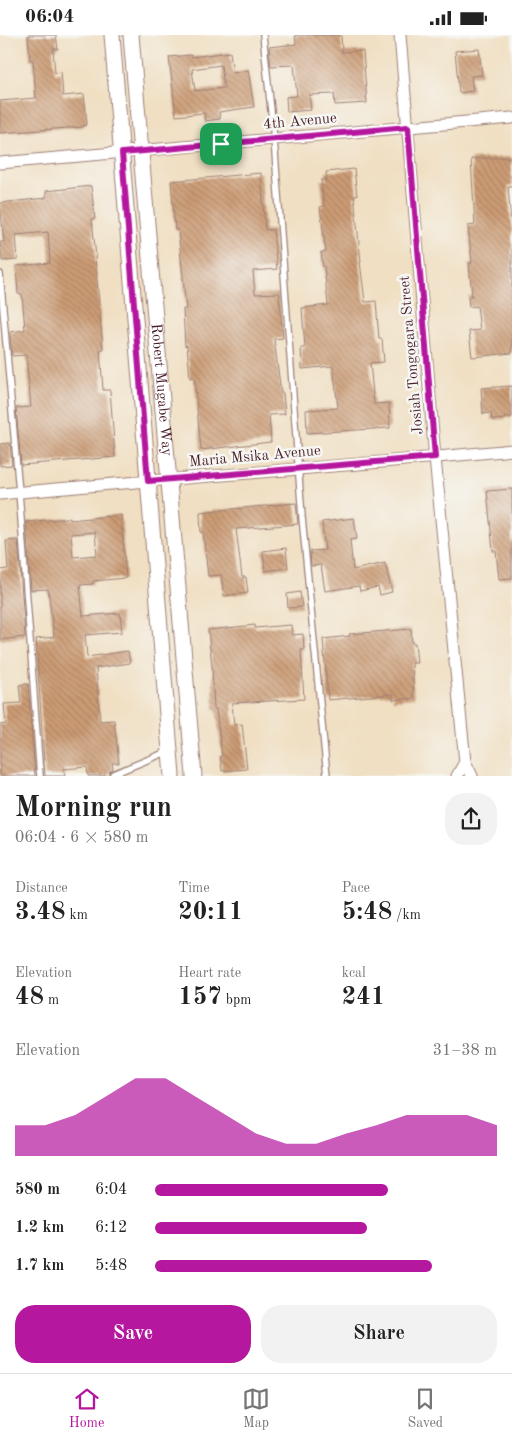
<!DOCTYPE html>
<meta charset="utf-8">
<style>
body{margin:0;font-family:"Old Standard TT",serif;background:#f2f2f2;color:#222;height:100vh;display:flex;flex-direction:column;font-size:19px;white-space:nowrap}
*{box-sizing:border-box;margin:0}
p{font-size:16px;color:#767676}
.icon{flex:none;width:28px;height:28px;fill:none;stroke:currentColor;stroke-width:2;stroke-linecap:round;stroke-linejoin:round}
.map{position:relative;height:741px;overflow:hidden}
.sheet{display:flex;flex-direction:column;background:#fff;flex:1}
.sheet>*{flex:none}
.pin{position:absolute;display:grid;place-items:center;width:42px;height:42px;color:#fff;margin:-21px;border-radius:10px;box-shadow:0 2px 8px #0006}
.round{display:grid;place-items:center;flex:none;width:52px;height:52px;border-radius:20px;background:#f2f2f2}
.overview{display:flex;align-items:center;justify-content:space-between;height:85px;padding:0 15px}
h1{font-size:28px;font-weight:700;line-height:38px}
.figures{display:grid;grid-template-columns:repeat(3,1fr);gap:8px;height:85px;padding:5px 15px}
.figures div{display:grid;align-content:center}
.figures b{font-size:25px;font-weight:700}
.figures small{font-size:14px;font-weight:400}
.figures p{font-size:14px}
.chart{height:140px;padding:10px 15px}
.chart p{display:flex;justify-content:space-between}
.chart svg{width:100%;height:90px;margin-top:5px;fill:#b5179e;opacity:.7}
.button{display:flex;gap:10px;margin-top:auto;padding:10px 15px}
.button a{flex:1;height:58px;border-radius:20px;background:#b5179e;color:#fff;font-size:20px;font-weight:700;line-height:58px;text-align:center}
.button a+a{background:#f2f2f2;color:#222}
ul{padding:0 15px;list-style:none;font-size:16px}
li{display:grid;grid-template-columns:80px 60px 1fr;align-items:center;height:38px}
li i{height:12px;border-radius:6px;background:#b5179e}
.status{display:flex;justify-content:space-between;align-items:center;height:35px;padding:0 25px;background:#fff;direction:ltr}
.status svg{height:14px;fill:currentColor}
.tab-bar{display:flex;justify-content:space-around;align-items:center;height:70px;border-top:1px solid #e0e0e0;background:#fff;font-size:14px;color:#767676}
.tab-bar a{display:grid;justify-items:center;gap:2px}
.tab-bar .on{color:#b5179e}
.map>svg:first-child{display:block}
.building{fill:url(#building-back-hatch);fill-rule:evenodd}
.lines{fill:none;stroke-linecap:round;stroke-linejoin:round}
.service-casing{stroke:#9d7f76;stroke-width:8}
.minor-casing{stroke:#9d7f76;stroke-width:13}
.secondary-casing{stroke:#9d7f76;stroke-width:17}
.service{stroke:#fff;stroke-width:5.5}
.minor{stroke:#fff;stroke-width:11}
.secondary{stroke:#fff;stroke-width:15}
.route-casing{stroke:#fff;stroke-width:10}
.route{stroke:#b5179e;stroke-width:6}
.labels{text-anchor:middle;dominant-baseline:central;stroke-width:5;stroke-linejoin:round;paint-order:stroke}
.street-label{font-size:15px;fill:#4a1f2b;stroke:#f6f6f2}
</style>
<div class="status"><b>06:04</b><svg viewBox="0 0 49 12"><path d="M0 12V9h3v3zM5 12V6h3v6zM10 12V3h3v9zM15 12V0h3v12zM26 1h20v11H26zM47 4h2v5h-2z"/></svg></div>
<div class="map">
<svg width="512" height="741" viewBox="0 0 512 741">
<defs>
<pattern id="building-back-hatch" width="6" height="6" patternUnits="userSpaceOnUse" patternTransform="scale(1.25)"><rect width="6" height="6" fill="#cc9c75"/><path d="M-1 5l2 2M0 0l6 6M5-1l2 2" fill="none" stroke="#a87f60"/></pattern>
</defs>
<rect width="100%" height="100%" fill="#f6f6f2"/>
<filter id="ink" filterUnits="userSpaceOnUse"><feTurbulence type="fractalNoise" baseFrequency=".02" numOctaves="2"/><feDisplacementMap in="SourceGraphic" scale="10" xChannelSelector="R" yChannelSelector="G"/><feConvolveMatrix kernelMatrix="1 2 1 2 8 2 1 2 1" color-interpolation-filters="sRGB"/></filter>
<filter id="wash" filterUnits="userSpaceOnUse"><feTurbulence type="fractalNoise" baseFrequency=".0096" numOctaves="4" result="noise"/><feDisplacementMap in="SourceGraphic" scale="20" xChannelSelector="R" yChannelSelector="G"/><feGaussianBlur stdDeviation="1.12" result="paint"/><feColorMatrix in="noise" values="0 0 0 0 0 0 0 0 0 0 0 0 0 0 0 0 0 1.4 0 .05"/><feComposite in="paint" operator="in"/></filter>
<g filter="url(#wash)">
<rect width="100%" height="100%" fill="#f0dfc2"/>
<g id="blocks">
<!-- building -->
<g class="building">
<polygon points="28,0 56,0 58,14 53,14 55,38 61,37 63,61 84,59 87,89 82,92 0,98 0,66 36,63 33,25 30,25"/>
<polygon points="295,0 341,0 342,17 363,16 367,68 335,70 334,59 309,60 311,75 287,77 286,62 297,61 294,30 271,31 269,12 296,9"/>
<polygon points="479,14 482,40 471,41 473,56 459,58 455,16"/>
<path d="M230,17L233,38L248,35L254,72L219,77L220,84L205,86L204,78L176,81L169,22L191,20V22ZM221,30L224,53L195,56L192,34Z"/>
<polygon points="512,122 512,151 508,151 511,187 512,186 512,318 472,322 469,296 480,295 477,271 469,272 468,261 472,261 469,228 472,228 468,191 475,190 471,124"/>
<polygon points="354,134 357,161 354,161 361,227 360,227 365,267 376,266 379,304 382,304 384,327 370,328 374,369 389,368 390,393 307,398 306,375 338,373 333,331 302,334 301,313 305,313 302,273 328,270 324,231 323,232 321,217 326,217 320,172 324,171 321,145 327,145 326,137"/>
<polygon points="261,138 265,195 273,195 277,234 253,236 255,259 279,258 283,303 274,304 281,358 283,358 285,379 269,380 271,407 201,415 194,342 190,343 187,310 185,311 183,274 186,274 183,242 178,195 175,195 171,146"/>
<polygon points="91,151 95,184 92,184 96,222 95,222 103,315 100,315 103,355 110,355 115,422 21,430 16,373 31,372 26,320 12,321 10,297 25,295 22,259 18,259 16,231 50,228 48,197 16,200 18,225 2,226 0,207 4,207 0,168 46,163 46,156"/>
<polygon points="512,351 512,382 505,382 506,384 492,385 491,378 483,379 481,353"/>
<polygon points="10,408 12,430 0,431 0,409"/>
<polygon points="512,454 512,543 499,544 496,516 493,516 487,456"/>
<polygon points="296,468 298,489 236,494 242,542 246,542 248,558 224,561 221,540 208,541 203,497 201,498 200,477"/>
<path d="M121,480L126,543L93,546V549L80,550L83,581L120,578L122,597L85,600L87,622L128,616L130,628L96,633L100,686L114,685L119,728H112L113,734L109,737V741H88L87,732L64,734L65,741H45L36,604L54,602L48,554L31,555L26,487L70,483V485ZM95,497L97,520L73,522L71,499Z"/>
<polygon points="354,483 357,504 350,505 353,535 385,528 392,557 380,560 378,552 360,556 359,551 325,556 321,530 311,531 310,516 325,515 322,487"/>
<polygon points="18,505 25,602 0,605 0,535 8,534 6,506"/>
<polygon points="286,513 288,533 265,536 263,516"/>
<polygon points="300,557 302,572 288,573 287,559"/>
<polygon points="255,590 255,593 291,590 292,600 303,599 304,615 301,615 304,664 232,668 234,690 242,689 247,734 222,736 220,721 222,721 216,674 214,674 212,631 208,595"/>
<polygon points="411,594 412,608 415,608 417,628 412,628 414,663 393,665 393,659 328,665 323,604 350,601 349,599"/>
<polygon points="28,649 35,741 0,741 0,690 6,689 4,669 21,668 19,650"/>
</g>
</g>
</g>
<g filter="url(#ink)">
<use href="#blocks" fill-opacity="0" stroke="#9d7f76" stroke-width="1"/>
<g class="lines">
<defs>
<g id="service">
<polyline points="263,0 274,104 302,482 327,741"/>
<polyline points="0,239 19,457 40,741"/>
<polyline points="113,739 169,716"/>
</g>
<g id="minor">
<polyline points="400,0 435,423 465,727 472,741"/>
<polyline points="0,128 512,83"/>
<path d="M0,459C171,443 342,432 512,415"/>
<polyline points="457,741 465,727"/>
</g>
<g id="secondary">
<polyline points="112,0 172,741"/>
<path id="s1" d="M131,0L194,741"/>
</g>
</defs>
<!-- service casing -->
<use href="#service" class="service-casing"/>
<!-- minor casing -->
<use href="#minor" class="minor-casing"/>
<!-- secondary casing -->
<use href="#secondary" class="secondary-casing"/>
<!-- service -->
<use href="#service" class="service"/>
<!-- minor -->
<use href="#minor" class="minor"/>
<!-- secondary -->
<use href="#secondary" class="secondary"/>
</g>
</g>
<g class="lines" filter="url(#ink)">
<defs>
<polygon id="route" points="408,92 435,422 148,446 122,118"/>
</defs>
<!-- route casing -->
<use href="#route" class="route-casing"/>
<!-- route -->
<use href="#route" class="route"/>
</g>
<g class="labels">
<!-- street labels -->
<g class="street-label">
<text transform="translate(300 87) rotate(-5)">4th Avenue</text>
<text transform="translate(412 320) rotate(-95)">Josiah Tongogara Street</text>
<text stroke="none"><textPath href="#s1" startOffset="356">Robert Mugabe Way</textPath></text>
<text transform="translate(255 422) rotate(-5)">Maria Msika Avenue</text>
</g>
</g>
</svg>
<div class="pin" style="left:221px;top:109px;background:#1e9e55"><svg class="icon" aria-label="arrive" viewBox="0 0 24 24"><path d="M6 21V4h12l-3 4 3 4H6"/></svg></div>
</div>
<section class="sheet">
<div class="overview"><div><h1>Morning run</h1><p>06:04 · 6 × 580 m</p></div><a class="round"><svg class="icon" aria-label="share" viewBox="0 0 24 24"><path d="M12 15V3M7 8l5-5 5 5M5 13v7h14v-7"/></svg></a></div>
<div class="figures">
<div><p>Distance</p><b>3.48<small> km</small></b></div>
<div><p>Time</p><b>20:11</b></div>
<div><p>Pace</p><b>5:48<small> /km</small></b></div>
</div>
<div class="figures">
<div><p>Elevation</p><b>48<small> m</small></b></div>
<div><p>Heart rate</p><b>157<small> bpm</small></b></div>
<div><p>kcal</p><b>241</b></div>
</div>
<div class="chart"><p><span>Elevation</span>31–38 m</p>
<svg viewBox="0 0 160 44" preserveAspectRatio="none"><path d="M0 44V29L10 29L20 24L30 15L40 6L50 6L60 15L70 24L80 33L90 38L100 38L110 33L120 29L130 24L140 24L150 24L160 29V44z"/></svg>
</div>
<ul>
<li><b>580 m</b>6:04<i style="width:68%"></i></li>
<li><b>1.2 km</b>6:12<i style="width:62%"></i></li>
<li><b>1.7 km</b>5:48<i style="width:81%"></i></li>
</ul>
<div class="button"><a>Save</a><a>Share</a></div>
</section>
<nav class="tab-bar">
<a class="on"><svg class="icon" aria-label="home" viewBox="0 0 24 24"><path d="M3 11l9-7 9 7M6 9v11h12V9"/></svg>Home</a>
<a><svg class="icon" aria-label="map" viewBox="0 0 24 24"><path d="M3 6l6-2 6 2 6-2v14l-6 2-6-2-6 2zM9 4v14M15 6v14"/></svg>Map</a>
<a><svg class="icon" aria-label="saved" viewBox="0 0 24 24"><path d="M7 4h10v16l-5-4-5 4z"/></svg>Saved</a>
</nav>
